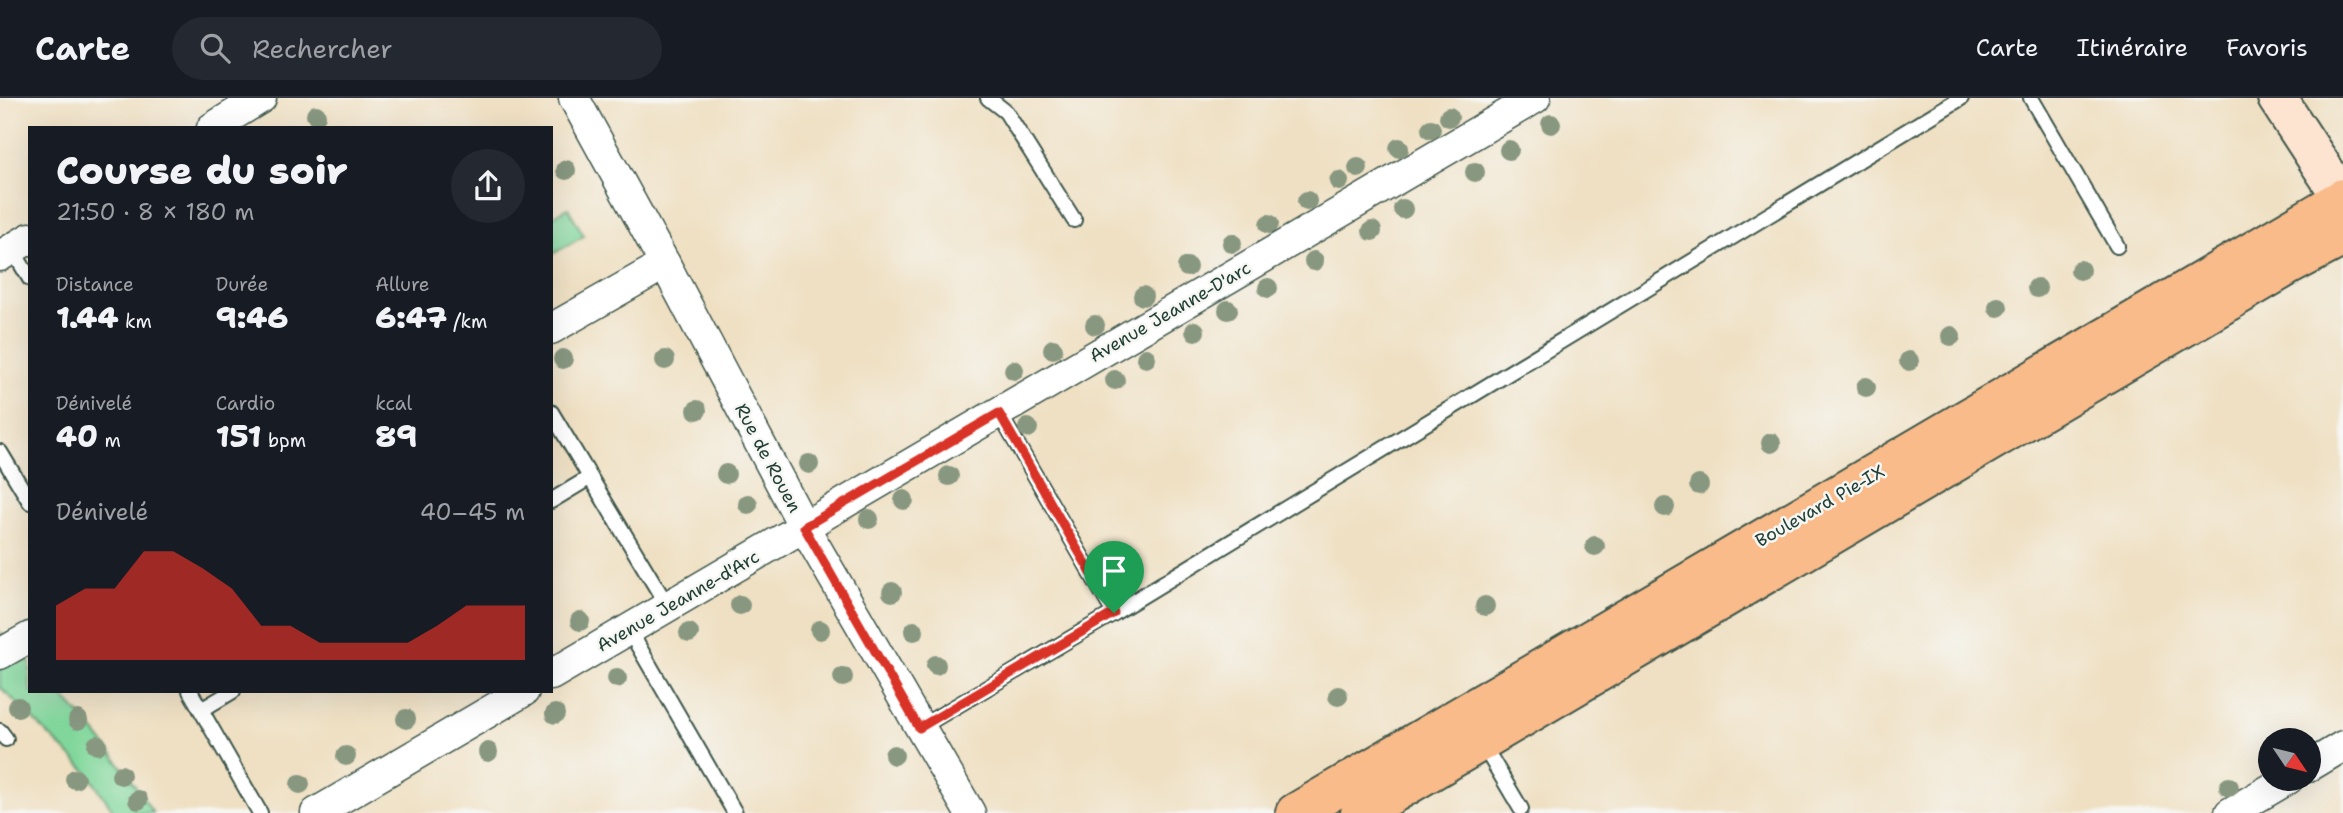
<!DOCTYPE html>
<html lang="fr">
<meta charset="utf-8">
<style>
body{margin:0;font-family:"Shantell Sans",sans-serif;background:#242831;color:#f1f3f6;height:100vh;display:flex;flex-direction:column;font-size:26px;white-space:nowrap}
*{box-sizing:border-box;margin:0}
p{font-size:23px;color:#9ea1a6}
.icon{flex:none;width:38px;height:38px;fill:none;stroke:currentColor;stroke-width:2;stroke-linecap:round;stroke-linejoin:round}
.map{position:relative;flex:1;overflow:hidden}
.panel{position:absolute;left:28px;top:28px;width:525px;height:567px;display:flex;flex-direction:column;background:#171b24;border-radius:0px;box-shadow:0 7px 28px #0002}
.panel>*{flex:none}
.needle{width:46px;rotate:125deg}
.buttons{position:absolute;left:2258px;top:630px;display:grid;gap:14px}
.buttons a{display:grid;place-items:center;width:63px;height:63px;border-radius:50%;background:#171b24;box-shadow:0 7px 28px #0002;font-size:35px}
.pin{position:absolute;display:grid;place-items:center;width:60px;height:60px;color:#fff;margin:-72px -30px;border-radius:50% 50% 50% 0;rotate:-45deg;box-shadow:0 0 7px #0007}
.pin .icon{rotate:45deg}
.round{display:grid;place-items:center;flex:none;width:74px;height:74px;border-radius:37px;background:#242831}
.headline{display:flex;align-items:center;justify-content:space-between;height:119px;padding:0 28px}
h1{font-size:38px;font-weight:800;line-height:52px}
.metrics{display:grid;grid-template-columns:repeat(3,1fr);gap:10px;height:119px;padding:7px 28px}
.metrics div{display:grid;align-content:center}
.metrics b{font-size:30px;font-weight:800}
.metrics small{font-size:19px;font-weight:400}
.metrics p{font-size:19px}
.chart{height:196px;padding:14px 28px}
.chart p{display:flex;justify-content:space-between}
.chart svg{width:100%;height:126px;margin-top:7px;fill:#d93025;opacity:.7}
header{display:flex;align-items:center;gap:42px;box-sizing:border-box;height:98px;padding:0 35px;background:#171b24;border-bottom:2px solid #363941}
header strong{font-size:33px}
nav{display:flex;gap:38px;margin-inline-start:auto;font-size:24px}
.search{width:490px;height:63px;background:#242831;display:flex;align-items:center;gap:18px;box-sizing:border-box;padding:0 24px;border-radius:38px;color:#9ea1a6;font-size:26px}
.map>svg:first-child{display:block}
.green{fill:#81d79b;stroke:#508a68;stroke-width:2}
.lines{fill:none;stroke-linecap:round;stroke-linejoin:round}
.lane-casing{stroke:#3e5549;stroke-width:18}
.street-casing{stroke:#3e5549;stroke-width:33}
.secondary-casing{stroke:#3e5549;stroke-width:42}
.primary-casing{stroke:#3e5549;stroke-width:42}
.lane{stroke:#fff;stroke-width:14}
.street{stroke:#fff;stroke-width:30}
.secondary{stroke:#fde4d1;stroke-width:38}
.primary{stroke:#fabb8b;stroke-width:38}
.tree{fill:#889780}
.route-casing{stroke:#fff;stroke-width:14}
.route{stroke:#d93025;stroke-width:9}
.labels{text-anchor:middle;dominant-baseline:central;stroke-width:5;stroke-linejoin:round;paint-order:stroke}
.street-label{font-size:18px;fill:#1f3d34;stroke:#f6f6f2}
</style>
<header>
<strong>Carte</strong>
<div class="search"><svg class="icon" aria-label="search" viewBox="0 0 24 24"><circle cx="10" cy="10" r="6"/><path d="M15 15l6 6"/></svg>Rechercher</div>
<nav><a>Carte</a><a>Itinéraire</a><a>Favoris</a></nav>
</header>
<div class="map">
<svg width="2343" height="715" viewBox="0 0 2343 715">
<rect width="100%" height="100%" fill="#f6f6f2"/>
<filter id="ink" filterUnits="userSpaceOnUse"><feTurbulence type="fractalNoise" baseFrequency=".0143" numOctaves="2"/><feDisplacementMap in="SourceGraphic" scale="14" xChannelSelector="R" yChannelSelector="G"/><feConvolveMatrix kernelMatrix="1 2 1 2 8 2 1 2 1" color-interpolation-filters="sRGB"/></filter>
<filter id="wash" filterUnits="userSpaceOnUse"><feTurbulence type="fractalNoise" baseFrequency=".00686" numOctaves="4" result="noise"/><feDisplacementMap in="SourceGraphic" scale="28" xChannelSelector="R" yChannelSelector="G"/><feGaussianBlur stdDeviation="1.57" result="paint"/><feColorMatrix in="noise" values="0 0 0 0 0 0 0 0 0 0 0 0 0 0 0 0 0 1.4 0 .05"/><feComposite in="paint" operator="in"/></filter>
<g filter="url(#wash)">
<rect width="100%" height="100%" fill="#efe0c3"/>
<!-- green -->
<g class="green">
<polygon points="568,110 584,138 551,157 551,120"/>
<path d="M0,534L30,564V593H58C95,631 125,670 153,715H115L86,673L0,589Z"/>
</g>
</g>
<g filter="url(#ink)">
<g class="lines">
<defs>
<g id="lane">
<polyline points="988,0 1006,14 1074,122"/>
<polyline points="2031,0 2117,148"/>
<polyline points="12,151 30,181"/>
<polyline points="551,314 668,509"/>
<polyline points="999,315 1114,515"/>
<polyline points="0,354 30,404"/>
<polyline points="551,403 589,380"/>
<polyline points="629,532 735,715"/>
<polyline points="190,593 201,612 233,593"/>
<polyline points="201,612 260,715"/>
<polyline points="919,630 1114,515 1961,0"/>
<polyline points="0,633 6,641"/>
<polyline points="1482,645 1521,711"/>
</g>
<g id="street">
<polyline points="574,0 665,166 804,429 970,715"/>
<polyline points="212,30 261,0"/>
<polyline points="0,158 30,140"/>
<polyline points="551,231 665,166"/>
<polyline points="0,556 30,539"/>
<polyline points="551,577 1535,0"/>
<polyline points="2308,669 2343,648"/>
<polyline points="316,715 524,593"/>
<polyline points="2230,715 2288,681"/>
</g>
<polyline id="secondary" points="2277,0 2343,101"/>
<g id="primary">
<polyline points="1295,715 2343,100"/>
<polyline points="1360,715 2290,167 2343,139"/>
</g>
</defs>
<!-- lane casing -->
<use href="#lane" class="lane-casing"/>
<!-- street casing -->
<use href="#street" class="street-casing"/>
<!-- secondary casing -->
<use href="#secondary" class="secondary-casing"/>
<!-- primary casing -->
<use href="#primary" class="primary-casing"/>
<!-- lane -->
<use href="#lane" class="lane"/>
<!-- street -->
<use href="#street" class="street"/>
<!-- secondary -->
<use href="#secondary" class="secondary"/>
<!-- primary -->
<use href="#primary" class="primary"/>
</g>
<!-- trees -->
<g class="tree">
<circle cx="316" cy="17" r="10"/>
<circle cx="1449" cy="19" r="10"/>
<circle cx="1551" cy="26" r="10"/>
<circle cx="1431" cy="31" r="10"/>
<circle cx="1399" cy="50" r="10"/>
<circle cx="1509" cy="52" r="10"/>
<circle cx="1358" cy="70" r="10"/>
<circle cx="566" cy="72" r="10"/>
<circle cx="1475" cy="74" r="10"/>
<circle cx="1339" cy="83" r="10"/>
<circle cx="1307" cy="103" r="10"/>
<circle cx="1403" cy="111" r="10"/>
<circle cx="1269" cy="126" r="10"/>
<circle cx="1372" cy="133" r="10"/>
<circle cx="1232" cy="145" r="10"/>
<circle cx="1314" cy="163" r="10"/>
<circle cx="1187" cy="169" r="10"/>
<circle cx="2080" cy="172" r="10"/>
<circle cx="1268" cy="190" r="10"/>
<circle cx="2037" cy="190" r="10"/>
<circle cx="1143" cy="198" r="10"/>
<circle cx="1998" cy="209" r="10"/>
<circle cx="1228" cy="212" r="10"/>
<circle cx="1095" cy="227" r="10"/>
<circle cx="1195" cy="233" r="10"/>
<circle cx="1951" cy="238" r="10"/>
<circle cx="1053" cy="251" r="10"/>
<circle cx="1146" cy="260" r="10"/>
<circle cx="563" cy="261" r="10"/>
<circle cx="665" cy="262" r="10"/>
<circle cx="1909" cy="263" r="10"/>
<circle cx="1014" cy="272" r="10"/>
<circle cx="1115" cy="282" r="10"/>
<circle cx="1866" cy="289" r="10"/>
<circle cx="697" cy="312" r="10"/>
<circle cx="1028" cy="330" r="10"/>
<circle cx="1771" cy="345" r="10"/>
<circle cx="809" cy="366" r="10"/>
<circle cx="726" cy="376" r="10"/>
<circle cx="949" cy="378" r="10"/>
<circle cx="1699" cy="387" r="10"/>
<circle cx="904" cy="402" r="10"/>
<circle cx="748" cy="406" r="10"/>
<circle cx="1665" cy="409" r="10"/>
<circle cx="869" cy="421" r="10"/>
<circle cx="1595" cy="448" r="10"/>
<circle cx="892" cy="494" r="10"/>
<circle cx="740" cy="507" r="10"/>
<circle cx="1485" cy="508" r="10"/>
<circle cx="580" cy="523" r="10"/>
<circle cx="820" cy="532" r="10"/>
<circle cx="914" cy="533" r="10"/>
<circle cx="689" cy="535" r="10"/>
<circle cx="936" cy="567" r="10"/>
<circle cx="843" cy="579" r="10"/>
<circle cx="617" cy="580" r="10"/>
<circle cx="1338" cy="598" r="10"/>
<circle cx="18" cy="609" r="10"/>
<circle cx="555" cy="616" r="10"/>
<circle cx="406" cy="621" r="10"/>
<circle cx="78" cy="622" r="10"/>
<circle cx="97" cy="647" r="10"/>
<circle cx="488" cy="654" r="10"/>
<circle cx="894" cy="657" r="10"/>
<circle cx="346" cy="658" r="10"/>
<circle cx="121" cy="677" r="10"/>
<circle cx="75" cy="681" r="10"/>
<circle cx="300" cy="686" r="10"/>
<circle cx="2229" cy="689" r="10"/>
<circle cx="138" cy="702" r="10"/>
</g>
</g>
<g class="lines" filter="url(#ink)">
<defs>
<polygon id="route" points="999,315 1114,515 919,630 804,429"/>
</defs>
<!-- route casing -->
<use href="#route" class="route-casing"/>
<!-- route -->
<use href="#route" class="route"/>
</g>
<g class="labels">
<!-- street labels -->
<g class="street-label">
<text transform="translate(1170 214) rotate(-30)">Avenue Jeanne-D'arc</text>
<text transform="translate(768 360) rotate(62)">Rue de Rouen</text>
<text transform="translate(1820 408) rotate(-30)">Boulevard Pie-IX</text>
<text transform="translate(678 503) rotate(-30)">Avenue Jeanne-d'Arc</text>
</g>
</g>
</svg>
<div class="buttons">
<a><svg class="needle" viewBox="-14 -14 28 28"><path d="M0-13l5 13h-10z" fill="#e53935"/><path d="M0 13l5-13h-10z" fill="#9ea1a6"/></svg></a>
</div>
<div class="pin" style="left:1114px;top:515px;background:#1e9e55"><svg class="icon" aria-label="arrive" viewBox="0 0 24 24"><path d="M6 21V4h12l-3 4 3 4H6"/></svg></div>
<section class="panel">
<div class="headline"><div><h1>Course du soir</h1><p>21:50 · 8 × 180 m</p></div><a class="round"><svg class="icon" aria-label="share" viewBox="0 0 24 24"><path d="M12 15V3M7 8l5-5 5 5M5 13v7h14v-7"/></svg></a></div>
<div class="metrics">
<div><p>Distance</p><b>1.44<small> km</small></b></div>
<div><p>Durée</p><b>9:46</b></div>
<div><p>Allure</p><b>6:47<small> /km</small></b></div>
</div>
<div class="metrics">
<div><p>Dénivelé</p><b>40<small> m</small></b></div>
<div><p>Cardio</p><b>151<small> bpm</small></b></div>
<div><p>kcal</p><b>89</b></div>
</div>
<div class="chart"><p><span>Dénivelé</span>40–45 m</p>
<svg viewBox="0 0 160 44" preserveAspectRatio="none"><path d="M0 44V25L10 19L20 19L30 6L40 6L50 12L60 19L70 32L80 32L90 38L100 38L110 38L120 38L130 32L140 25L150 25L160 25V44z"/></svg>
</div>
</section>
</div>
